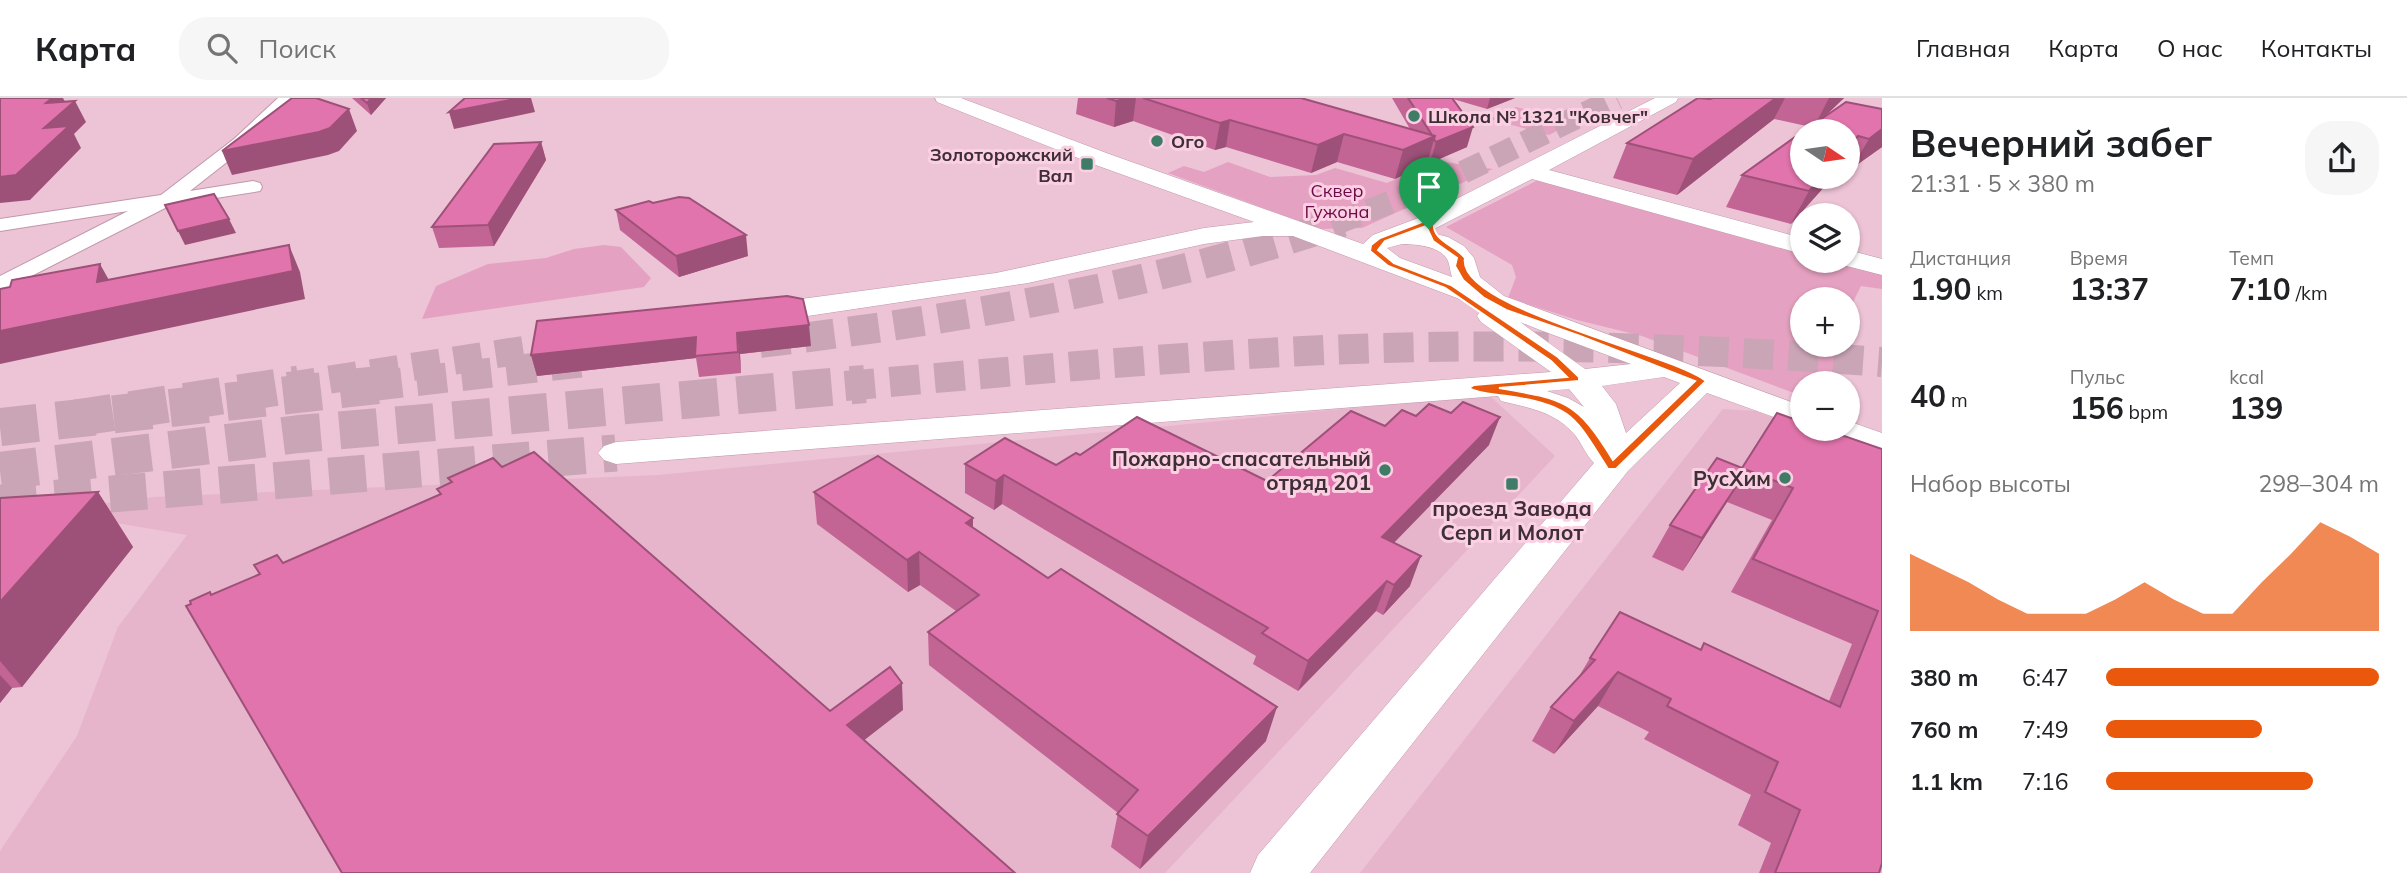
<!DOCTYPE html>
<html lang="ru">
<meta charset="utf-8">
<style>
body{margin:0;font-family:Mulish,sans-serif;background:#f6f6f6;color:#202124;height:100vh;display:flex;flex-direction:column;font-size:26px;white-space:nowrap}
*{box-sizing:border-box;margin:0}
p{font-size:23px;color:#757577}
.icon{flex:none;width:38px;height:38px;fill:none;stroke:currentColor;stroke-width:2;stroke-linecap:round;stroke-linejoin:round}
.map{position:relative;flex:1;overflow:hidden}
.panel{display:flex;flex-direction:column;background:#fff;width:525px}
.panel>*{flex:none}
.needle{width:46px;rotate:103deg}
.tools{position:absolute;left:1790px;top:21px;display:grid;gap:14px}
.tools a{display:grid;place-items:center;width:70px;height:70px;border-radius:50%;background:#fff;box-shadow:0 2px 5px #0004;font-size:35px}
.pin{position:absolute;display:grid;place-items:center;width:60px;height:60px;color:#fff;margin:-72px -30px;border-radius:50% 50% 50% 0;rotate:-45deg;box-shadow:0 0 7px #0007}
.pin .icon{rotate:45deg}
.round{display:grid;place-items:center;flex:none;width:74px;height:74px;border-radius:28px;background:#f6f6f6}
.summary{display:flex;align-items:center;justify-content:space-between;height:119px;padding:0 28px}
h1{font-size:38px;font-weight:700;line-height:52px}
.figures{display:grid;grid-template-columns:repeat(3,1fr);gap:10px;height:119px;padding:7px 28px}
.figures div{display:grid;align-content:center}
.figures b{font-size:30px;font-weight:700}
.figures small{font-size:19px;font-weight:400}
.figures p{font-size:19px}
.chart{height:196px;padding:14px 28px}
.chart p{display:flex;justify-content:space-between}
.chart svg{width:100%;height:126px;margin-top:7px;fill:#ea580c;opacity:.7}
ul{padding:0 28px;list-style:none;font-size:23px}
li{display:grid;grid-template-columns:112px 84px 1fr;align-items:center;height:52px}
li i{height:18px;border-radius:9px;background:#ea580c}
header{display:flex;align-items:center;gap:42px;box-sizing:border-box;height:98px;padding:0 35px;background:#fff;border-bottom:2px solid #e0e0e0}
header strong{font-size:33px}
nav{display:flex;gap:38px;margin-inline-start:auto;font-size:24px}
.search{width:490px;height:63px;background:#f6f6f6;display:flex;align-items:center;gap:18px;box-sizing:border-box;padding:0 24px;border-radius:28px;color:#757577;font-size:26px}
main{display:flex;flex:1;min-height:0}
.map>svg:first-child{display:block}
.built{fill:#e6b5cb}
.green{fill:#e5a1c1}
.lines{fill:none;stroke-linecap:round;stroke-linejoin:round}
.tertiary-tunnel-far1{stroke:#caa5b6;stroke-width:28;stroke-dasharray:28 14;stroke-linecap:butt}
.tertiary-tunnel{stroke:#caa5b6;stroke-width:37;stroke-dasharray:37 18;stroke-linecap:butt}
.primary-tunnel-far2{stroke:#caa5b6;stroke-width:23;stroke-dasharray:23 11;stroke-linecap:butt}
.primary-tunnel-far1{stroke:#caa5b6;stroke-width:30;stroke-dasharray:30 15;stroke-linecap:butt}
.primary-tunnel{stroke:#caa5b6;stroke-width:38;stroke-dasharray:38 19;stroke-linecap:butt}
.minor-casing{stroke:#c098aa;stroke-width:2}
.tertiary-casing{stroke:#c098aa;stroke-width:1}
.minor{fill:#fff;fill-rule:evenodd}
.tertiary{fill:#fff;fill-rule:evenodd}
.wall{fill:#c26494}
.shaded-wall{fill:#9e5178}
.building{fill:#e174ac;stroke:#9e5178;stroke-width:2}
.route{fill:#ea580c;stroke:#fff;stroke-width:2;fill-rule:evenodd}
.poi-dot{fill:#3f7c67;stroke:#fbd0e3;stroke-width:2.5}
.labels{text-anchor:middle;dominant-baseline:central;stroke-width:6;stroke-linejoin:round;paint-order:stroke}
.far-poi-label{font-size:18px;font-weight:bold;fill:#3e2e35;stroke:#fbd0e3;text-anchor:start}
.far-park-label{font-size:18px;fill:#6f0948;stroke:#fbd0e3}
.poi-label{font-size:21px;font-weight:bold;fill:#3e2e35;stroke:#fbd0e3;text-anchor:end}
</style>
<header>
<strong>Карта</strong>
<div class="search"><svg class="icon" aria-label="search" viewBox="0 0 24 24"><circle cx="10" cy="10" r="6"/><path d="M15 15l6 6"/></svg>Поиск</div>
<nav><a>Главная</a><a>Карта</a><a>О нас</a><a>Контакты</a></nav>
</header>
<main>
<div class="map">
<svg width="1882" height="775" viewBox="0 0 1882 775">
<rect width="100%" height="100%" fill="#edc3d6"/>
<!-- built -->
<g class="built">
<polygon points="1489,297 1555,358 1165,775 0,775 0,753 77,638 118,529 187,437 46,413 154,399 658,377"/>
<polygon points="1723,311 1755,313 1882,357 1882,775 1360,775"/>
</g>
<!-- green -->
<g class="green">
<polygon points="1516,9 1574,24 1549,37 1489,21"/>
<polygon points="1438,63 1493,71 1362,130 1320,131 1168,75 1184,68 1204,74 1228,64 1270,79 1316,77 1335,70 1387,85"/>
<polygon points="1538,82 1802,152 1802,163 1842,163 1882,174 1882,191 1861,188 1848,214 1848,201 1802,201 1802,247 1843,247 1850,252 1833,285 1802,285 1802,298 1642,238 1577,222 1508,200 1516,179 1512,167 1446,129"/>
<polygon points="604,147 621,149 651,180 644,189 422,221 436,188 488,166 546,160 574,151"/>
</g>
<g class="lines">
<!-- tertiary-tunnel-far1 -->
<polyline class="tertiary-tunnel-far1" points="288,288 582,243"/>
<!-- tertiary-tunnel -->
<g class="tertiary-tunnel">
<polyline points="76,320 299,286"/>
<polyline points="0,405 616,355"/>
</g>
<!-- primary-tunnel-far2 -->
<polyline class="primary-tunnel-far2" points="1337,125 1447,82 1617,0"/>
<!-- primary-tunnel-far1 -->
<g class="primary-tunnel-far1">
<path d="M760,245C956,222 1155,188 1342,124"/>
<polyline points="372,288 586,264"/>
<path d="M845,288C1005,274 1165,259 1326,252C1511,244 1697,250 1882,264"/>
</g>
<!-- primary-tunnel -->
<g class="primary-tunnel">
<polyline points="0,329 387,286"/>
<polyline points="0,373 299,336 865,286"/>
</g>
<defs>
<polygon id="minor" points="278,0 295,0 246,49 190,93 253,83 260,85 262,89 260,93 171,107 0,194 0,178 128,113 0,133 0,121 161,97 234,41"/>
<g id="tertiary">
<path d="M935,0H961L1109,56L1363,146L1373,137L1421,119L1655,0H1678L1676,4L1549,72L1802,140V156L1532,81L1428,134L1448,139L1464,148L1474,160L1480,179L1504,198L1802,308V329L1707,295L1628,373L1310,775H1250L1258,757L1594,365C1586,357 1582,346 1575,337C1556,314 1530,310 1501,303L1498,298L616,366L604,362L598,355L604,348L616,344L1551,274L1481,224L1477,218L1481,212L1486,211L1293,138H1263L1204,146L1028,185L801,219L791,216L787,210L791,204L801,201L996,175L1204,130L1254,124L1093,66L937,4ZM1402,146C1415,146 1442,148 1448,163C1450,168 1450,174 1452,179L1400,160L1387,150ZM1520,224L1535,230L1631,266L1585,271ZM1664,279L1680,285L1626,335L1616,306L1602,288ZM1569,291L1584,309L1568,300L1547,293Z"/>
<polygon points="1848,152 1882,161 1882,177 1839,166 1837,163 1848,163"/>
<polygon points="1848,323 1882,335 1882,356 1825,338 1820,331 1848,331"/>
</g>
</defs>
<!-- minor casing -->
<use href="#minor" class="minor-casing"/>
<!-- tertiary casing -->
<use href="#tertiary" class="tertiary-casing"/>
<!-- minor -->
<use href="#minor" class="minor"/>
<!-- tertiary -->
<use href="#tertiary" class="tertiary"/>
</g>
<!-- wall -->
<g class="wall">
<polygon points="352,0 386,0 371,17"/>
<polygon points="1078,0 1301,0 1410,31 1392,0 1515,0 1487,11 1453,1 1467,49 1430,65 1428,62 1427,66 1395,81 1337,64 1311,75 1226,49 1215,52 1133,23 1114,29 1076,16"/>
<polygon points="1713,0 1844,0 1824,19 1846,4 1882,49 1851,71 1848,71 1848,33 1811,29 1774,21 1677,97 1613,80 1627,45"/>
<polygon points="541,44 546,62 494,148 439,150 432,129"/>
<polygon points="1742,77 1833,79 1791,126 1726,109"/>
<polygon points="616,112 748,158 679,179 620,132"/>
<polygon points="811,248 740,256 741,275 699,279 696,260 537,278 531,257"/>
<polygon points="1385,328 1489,347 1394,445 1410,488 1383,517 1376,513 1298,593 1253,566 1256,558 1002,406 994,412 965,395 965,366 1056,367 1080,357 1267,383"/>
<polygon points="1882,351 1879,775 1759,775 1771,745 1738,727 1751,697 1644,641 1649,634 1598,608 1554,656 1532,643 1551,609 1578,580 1590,560 1700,552 1704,545 1829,603 1852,546 1731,494 1772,422 1727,404 1683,473 1652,459 1670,427 1742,370"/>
<polygon points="98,394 133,449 22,589 12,590 0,605 0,400"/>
<polygon points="814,394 973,420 973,430 1266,643 1140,771 1111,749 1118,715 929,567 928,534 956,513 920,487 908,494 817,426"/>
</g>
<!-- shaded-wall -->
<g class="shaded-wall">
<polygon points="52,0 63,0 68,9 75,3 86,24 74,36 81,50 30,102 0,105 0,79 44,30 46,5"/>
<polygon points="371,0 386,0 371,17 367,5"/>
<polygon points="520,0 531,0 535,14 454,31 449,14"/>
<polygon points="1128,0 1136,0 1133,23 1114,29 1116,3"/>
<polygon points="1490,0 1515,0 1487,11"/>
<polygon points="1776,0 1785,0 1774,21 1677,97 1693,61"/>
<polygon points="1829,0 1844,0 1814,29"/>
<polygon points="349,11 357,33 339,53 328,57 232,77 222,53"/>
<polygon points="1230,22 1226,49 1215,52 1220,25"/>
<polygon points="1473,29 1467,49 1430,65 1436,44"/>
<polygon points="1882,31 1882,49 1851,71 1869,41"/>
<polygon points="1344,36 1337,64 1311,75 1318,47"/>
<polygon points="1435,38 1427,66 1395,81 1403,52"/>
<polygon points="1858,38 1848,57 1848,50"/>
<polygon points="541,44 546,62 494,148 488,127"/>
<polygon points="1822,79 1833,79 1791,126 1809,93"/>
<polygon points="229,121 236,135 185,147 178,133"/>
<polygon points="746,137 748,158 679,179 676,158"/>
<polygon points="289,147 300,174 305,201 0,266 0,233 97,184 100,166 115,193"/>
<polygon points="809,227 811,248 740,256 741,275 737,235"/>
<polygon points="696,239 696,260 537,278 531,257"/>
<polygon points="1500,319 1489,347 1371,468 1382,439"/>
<polygon points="1747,372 1727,404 1683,473 1702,440"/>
<polygon points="1004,377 1002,406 994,412 996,383"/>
<polygon points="98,394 133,449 22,589 0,563 0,504"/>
<polygon points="973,420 972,452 966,425"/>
<polygon points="919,454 920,487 908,494 907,462"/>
<polygon points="1421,458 1410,488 1383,517 1394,487"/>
<polygon points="1387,483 1376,513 1298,593 1308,563"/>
<polygon points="1618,574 1598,608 1554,656 1574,623"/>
<polygon points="0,577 12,590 0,605"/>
<polygon points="902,585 903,612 849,654 847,627"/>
<polygon points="1277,609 1266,643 1140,771 1148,738"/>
</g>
<!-- building -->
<g class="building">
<polygon points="0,0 52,0 46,5 75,3 44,30 69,28 16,77 0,79"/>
<polygon points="292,0 316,0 349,11 330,30 319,34 222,53"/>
<polygon points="361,0 371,0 367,5"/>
<polygon points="465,0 520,0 449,14"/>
<polygon points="1107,0 1128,0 1116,3"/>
<polygon points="1143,0 1301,0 1435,38 1403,52 1344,36 1318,47 1230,22 1220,25"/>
<polygon points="1408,0 1452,0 1473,29 1436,44 1434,41 1435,38 1432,37"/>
<polygon points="1698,0 1710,1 1713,0 1776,0 1693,61 1627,45"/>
<polygon points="1846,4 1882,11 1882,31 1869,41 1858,38 1848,50 1848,33 1804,33"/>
<polygon points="1802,34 1802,79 1822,79 1809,93 1742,77"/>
<polygon points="541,44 488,127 432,129 494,46"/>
<polygon points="214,96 229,121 178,133 165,107"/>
<polygon points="679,99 689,100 746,137 676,158 616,112 649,103 653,105"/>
<polygon points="289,147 293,173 0,233 0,191 10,189 12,182 100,166 97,184"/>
<polygon points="787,198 803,201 809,227 737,235 738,254 695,258 696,239 531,257 537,223"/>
<polygon points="1463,304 1500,319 1382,439 1421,458 1394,487 1387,483 1308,563 1262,535 1268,530 1004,377 996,383 965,366 1005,340 1056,367 1076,355 1080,357 1137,319 1267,383 1351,313 1385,328 1402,312 1416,318 1429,306 1451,315"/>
<polygon points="1777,315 1802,324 1802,331 1824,331 1882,351 1882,765 1879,775 1775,775 1800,712 1765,694 1778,664 1667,608 1671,601 1618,574 1574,623 1551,609 1595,562 1590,560 1620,514 1701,552 1704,545 1840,609 1878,513 1753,461 1793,390 1747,372 1702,440 1670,427 1717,360 1742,370"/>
<polygon points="534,354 830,613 890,569 902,585 847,627 1015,775 342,775 186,508 191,506 190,503 210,494 211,497 260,476 254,467 277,457 283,465 441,396 437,391 452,384 448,380 493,360 502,369"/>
<polygon points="878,358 973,420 966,425 1048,480 1061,471 1277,609 1148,738 1117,716 1138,692 928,534 979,497 919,454 907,462 814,394"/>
<polygon points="98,394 0,504 0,400"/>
</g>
<!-- route -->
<path class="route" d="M1427,122L1434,124C1431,142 1455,147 1465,160C1456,210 1669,254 1706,283L1616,371H1608C1574,318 1573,308 1507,298C1495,296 1479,296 1469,290L1474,287L1567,279L1551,263L1445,190L1388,168L1370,153L1371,147L1380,140ZM1426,128L1433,143L1457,160L1455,168L1463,182L1484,200L1506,212L1580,238L1695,283L1613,362C1577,303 1565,301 1499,290L1579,283V279L1558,259L1451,187L1394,165L1378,152L1385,143Z"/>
<!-- markers -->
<g class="poi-dot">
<circle cx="1414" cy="18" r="7"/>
<circle cx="1157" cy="43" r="7"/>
<rect x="1080" y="59" width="14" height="14" rx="3.5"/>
<circle cx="1385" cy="372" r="7"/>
<circle cx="1785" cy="380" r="7"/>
<rect x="1505" y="379" width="14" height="14" rx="3.5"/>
</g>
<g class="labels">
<!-- far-poi labels -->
<g class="far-poi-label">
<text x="1428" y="18">Школа № 1321 "Ковчег"</text>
<text x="1171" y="43">Ого</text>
<text x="1073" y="56" text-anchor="end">Золоторожский<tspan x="1073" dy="21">Вал</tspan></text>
</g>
<!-- far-park labels -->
<g class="far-park-label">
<text x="1337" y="92">Сквер<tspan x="1337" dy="21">Гужона</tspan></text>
</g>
<!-- poi labels -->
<g class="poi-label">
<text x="1371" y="360">Пожарно-спасательный<tspan x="1371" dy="24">отряд 201</tspan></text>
<text x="1771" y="380">РусХим</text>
<text x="1512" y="410" text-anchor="middle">проезд Завода<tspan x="1512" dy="24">Серп и Молот</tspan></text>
</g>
</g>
</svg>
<div class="tools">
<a><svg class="needle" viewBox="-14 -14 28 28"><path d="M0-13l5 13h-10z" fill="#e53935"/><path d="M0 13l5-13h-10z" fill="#757577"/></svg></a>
<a><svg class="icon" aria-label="layers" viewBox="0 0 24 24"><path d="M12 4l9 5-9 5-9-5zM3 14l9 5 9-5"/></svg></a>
<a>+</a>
<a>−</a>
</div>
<div class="pin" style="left:1429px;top:131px;background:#1e9e55"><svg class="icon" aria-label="arrive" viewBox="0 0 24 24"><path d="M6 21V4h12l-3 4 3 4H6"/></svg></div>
</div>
<section class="panel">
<div class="summary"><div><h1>Вечерний забег</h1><p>21:31 · 5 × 380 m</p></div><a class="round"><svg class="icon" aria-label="share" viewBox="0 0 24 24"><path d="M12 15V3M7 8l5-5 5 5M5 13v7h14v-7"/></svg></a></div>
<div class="figures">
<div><p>Дистанция</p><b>1.90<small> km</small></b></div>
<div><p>Время</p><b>13:37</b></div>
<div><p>Темп</p><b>7:10<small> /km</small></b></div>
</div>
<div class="figures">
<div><b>40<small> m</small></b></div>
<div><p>Пульс</p><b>156<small> bpm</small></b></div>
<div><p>kcal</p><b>139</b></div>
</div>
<div class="chart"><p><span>Набор высоты</span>298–304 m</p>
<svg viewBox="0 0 160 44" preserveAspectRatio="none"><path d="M0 44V17L10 22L20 27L30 33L40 38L50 38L60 38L70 33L80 27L90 33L100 38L110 38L120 27L130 17L140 6L150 11L160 17V44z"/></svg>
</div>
<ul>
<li><b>380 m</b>6:47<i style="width:100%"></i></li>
<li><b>760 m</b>7:49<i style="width:57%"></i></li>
<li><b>1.1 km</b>7:16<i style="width:76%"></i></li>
</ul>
</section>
</main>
